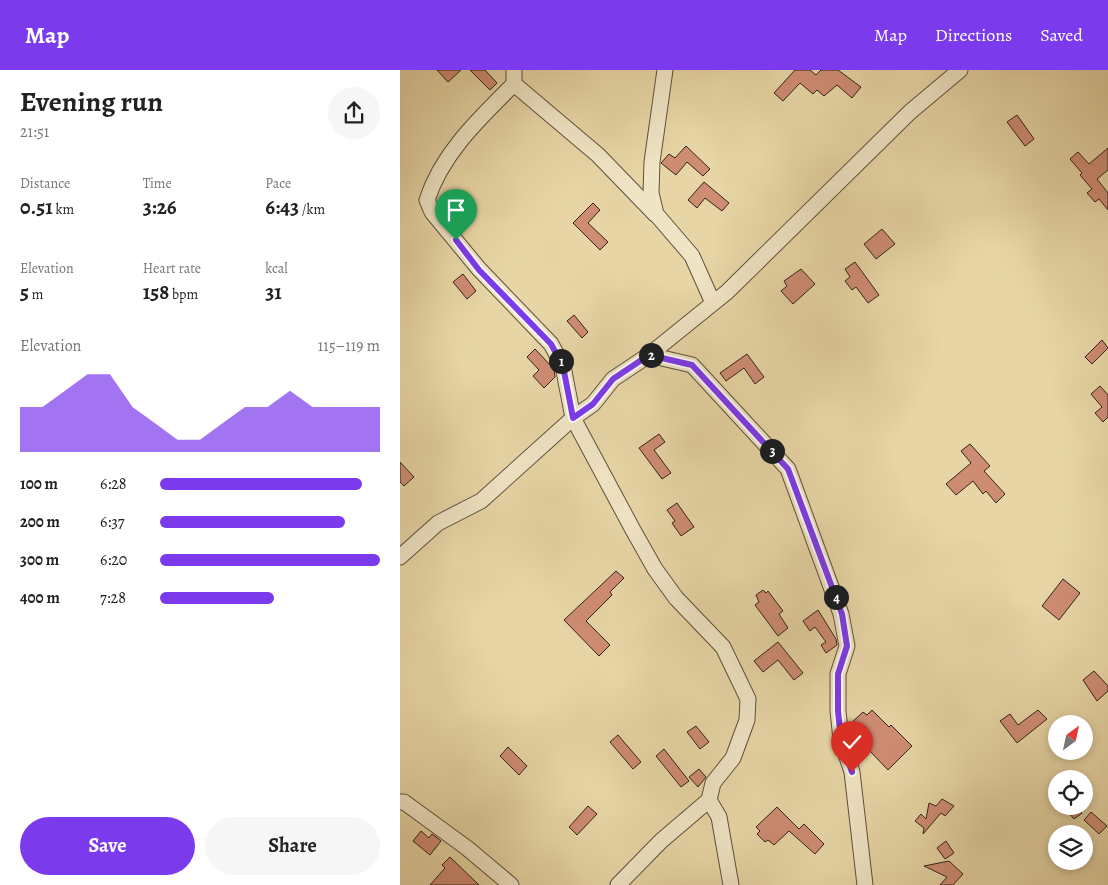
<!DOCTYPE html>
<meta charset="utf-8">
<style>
body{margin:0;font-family:Alegreya,serif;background:#f6f6f6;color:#222;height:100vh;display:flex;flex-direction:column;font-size:19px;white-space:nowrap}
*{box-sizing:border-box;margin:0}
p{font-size:16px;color:#767676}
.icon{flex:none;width:28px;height:28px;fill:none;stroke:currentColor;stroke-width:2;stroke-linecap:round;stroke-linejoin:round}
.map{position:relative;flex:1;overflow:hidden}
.drawer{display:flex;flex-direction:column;background:#fff;width:400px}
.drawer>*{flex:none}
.needle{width:32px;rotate:33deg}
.controls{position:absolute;left:648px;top:645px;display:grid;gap:10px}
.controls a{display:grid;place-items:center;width:45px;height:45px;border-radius:50%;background:#fff;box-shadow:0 2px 8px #0003;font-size:25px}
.pin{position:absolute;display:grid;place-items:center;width:42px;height:42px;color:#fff;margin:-51px -21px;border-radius:50% 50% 50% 0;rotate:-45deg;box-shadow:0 0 5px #0007}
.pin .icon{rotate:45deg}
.km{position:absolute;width:25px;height:25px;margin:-12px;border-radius:50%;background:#222;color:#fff;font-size:14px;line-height:25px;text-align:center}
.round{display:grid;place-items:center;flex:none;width:52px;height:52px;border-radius:26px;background:#f6f6f6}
.overview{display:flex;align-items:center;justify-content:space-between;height:85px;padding:0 20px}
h1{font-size:28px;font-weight:600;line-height:38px}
.stats{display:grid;grid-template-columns:repeat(3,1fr);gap:8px;height:85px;padding:5px 20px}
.stats div{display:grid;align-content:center}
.stats b{font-size:21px;font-weight:600}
.stats small{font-size:14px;font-weight:400}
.stats p{font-size:14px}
.chart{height:140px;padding:10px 20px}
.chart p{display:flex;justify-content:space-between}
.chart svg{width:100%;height:90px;margin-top:5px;fill:#7c3aed;opacity:.7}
.primary-button{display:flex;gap:10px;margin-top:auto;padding:10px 20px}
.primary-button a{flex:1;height:58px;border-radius:30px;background:#7c3aed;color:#fff;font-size:20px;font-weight:600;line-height:58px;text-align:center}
.primary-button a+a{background:#f6f6f6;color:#222}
ul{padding:0 20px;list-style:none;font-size:16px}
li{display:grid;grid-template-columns:80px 60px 1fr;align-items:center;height:38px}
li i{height:12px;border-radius:6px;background:#7c3aed}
header{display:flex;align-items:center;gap:30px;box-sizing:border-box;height:70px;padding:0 25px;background:#7c3aed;color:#fff}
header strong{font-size:24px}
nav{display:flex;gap:28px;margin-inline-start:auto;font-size:18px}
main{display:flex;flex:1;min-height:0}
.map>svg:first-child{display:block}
.building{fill:#ce8c73;stroke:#31231b}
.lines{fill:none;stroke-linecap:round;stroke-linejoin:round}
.minor-casing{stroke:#5e503e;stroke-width:17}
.minor{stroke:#efe4c4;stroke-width:15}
.route-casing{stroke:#fff;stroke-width:10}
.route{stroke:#7c3aed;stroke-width:6}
</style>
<header>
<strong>Map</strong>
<nav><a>Map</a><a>Directions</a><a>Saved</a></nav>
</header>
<main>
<section class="drawer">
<div class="overview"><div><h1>Evening run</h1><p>21:51</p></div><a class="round"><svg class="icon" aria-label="share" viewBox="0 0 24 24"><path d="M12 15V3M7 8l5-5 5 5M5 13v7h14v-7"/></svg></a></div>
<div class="stats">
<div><p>Distance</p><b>0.51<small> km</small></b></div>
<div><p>Time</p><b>3:26</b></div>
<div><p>Pace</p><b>6:43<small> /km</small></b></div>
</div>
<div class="stats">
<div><p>Elevation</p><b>5<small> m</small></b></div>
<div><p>Heart rate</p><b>158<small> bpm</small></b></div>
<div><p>kcal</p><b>31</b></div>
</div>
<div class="chart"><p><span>Elevation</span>115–119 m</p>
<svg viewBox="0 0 160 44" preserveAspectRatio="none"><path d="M0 44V22L10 22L20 14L30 6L40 6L50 22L60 30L70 38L80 38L90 30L100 22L110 22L120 14L130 22L140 22L150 22L160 22V44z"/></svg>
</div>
<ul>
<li><b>100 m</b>6:28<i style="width:92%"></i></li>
<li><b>200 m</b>6:37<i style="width:84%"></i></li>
<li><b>300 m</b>6:20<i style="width:100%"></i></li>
<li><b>400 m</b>7:28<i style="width:52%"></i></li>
</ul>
<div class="primary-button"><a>Save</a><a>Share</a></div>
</section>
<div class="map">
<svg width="708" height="815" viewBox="0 0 708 815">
<rect width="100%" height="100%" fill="#e7d5a5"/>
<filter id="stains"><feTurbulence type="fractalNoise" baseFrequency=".004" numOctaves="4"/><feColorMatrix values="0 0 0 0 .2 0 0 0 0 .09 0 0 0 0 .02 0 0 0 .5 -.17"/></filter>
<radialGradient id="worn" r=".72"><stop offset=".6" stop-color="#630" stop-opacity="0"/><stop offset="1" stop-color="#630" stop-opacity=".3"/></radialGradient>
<!-- building -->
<g class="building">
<polygon points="37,0 61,0 48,12"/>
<polygon points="70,0 85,0 97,13 90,20"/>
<polygon points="395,0 410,0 416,5 421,0 438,0 461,17 452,28 437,15 424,26 417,20 413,24 400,13 383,31 374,23"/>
<polygon points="617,45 634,69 625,76 607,52"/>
<polygon points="286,76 310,99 303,106 287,92 276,105 261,93 269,84 275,88"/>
<polygon points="708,78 708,100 697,109 708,123 708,140 699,129 695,132 687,123 692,119 680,105 682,103 670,89 678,82 689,94"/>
<polygon points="304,112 329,133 322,141 305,128 297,138 288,130"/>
<polygon points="193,133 200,140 188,153 208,172 200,180 173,153"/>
<polygon points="482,159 495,174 476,189 464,174"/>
<polygon points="455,192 479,225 468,233 456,217 452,220 445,211 450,207 445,199"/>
<polygon points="401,199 415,214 393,234 381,221 387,216 384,211"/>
<polygon points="63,204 76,221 67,229 53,212"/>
<polygon points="174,245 188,262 182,268 167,251"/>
<polygon points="702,270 708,278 692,294 685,287"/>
<polygon points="135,279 154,299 155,307 144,318 133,306 139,300 127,287"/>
<polygon points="347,284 364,307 355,314 344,298 326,311 320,303"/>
<polygon points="700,316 708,325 708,347 703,352 695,343 702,337 691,324"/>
<polygon points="259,364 265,372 254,380 271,403 262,409 239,378"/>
<polygon points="570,374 590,396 584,401 605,424 596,433 586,421 583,424 573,411 556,425 546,414 571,393 561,381"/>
<polygon points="0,392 14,407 4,416 0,412"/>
<polygon points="277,433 294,457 281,466 272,453 275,451 267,440"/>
<polygon points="216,501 224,508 210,522 212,525 186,551 210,575 199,586 164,550"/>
<polygon points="663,509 680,523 659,550 642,536"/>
<polygon points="363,520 366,523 368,521 383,541 379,544 388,558 378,566 355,535 359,532 356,525"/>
<polygon points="418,540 436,569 437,575 426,583 421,575 426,572 415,557 410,561 403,551"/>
<polygon points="378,572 403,603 394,610 378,590 363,602 354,591"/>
<polygon points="694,601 708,616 708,621 697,631 683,610"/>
<polygon points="472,640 489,657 491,655 512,676 488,700 449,659 449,655 463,642 467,645"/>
<polygon points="638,640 647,649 617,673 600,651 610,644 618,655"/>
<polygon points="296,656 309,672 300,679 287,662"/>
<polygon points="218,665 241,692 233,699 210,672"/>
<polygon points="108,677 127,696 119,705 100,686"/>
<polygon points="264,679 289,711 281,717 256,686"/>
<polygon points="299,699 306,707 298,717 289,707"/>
<polygon points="542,729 554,736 545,746 541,743 523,764 524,758 515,751 521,744 526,749 529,733 536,736"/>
<polygon points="188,736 197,744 177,765 169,757"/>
<polygon points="663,736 676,736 682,743 674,749"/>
<polygon points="377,737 399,759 404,754 424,774 415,784 389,761 374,775 368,770 365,772 357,764 360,761 356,757"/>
<polygon points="691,742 707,756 699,764 684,750"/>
<polygon points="21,761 29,768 32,764 41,771 30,785 13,771"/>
<polygon points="546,771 554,783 545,789 537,778"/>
<polygon points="50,787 79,815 30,815 45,798 42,795"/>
<polygon points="549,791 563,804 553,815 540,815 547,807 524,796"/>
</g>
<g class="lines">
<defs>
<g id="minor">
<polyline points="114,0 114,14 198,85 255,144"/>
<polyline points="265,0 252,92 251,123 256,144 292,186 313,233"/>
<path d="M114,14C80,48 42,83 27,130L32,142L79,199L151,274L163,296L173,348L233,460L255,499L276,528L323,577L348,629L347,650L333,688L313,713L309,730L319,747L331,815"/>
<polyline points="249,285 292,295 388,399 441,544 447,576 438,604 438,641 441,669 452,702 465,815"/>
<polyline points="0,487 38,453 81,431 173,348 193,334 213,309 249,285 327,222 510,42 560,0"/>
<polyline points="0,732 4,732 67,778 111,815"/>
<polyline points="218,815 261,771 309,730"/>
</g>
</defs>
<!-- minor casing -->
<use href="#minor" class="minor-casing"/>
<!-- minor -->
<use href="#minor" class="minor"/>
</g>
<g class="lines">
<defs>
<polyline id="route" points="56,170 79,200 151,274 163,296 173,348 193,334 213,309 249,285 292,295 388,399 442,544 447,576 438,604 438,641 441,669 452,702"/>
</defs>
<!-- route casing -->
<use href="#route" class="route-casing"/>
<!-- route -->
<use href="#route" class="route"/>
</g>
<rect width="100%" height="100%" filter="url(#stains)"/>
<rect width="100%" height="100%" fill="url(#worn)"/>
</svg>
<div class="controls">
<a><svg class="needle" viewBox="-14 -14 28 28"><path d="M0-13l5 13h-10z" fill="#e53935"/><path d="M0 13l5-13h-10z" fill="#767676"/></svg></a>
<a><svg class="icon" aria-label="locate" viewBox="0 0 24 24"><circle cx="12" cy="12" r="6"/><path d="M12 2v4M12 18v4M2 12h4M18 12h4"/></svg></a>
<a><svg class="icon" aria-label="layers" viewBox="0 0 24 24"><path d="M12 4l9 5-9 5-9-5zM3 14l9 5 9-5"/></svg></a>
</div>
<div class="pin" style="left:56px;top:170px;background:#1e9e55"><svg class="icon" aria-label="arrive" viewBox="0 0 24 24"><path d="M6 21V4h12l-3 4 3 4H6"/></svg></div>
<div class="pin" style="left:452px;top:702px;background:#d93025"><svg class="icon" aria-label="check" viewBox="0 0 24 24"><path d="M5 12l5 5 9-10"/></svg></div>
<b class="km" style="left:161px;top:291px">1</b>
<b class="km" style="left:251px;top:285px">2</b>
<b class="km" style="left:372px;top:381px">3</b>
<b class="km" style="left:436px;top:527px">4</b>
</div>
</main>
